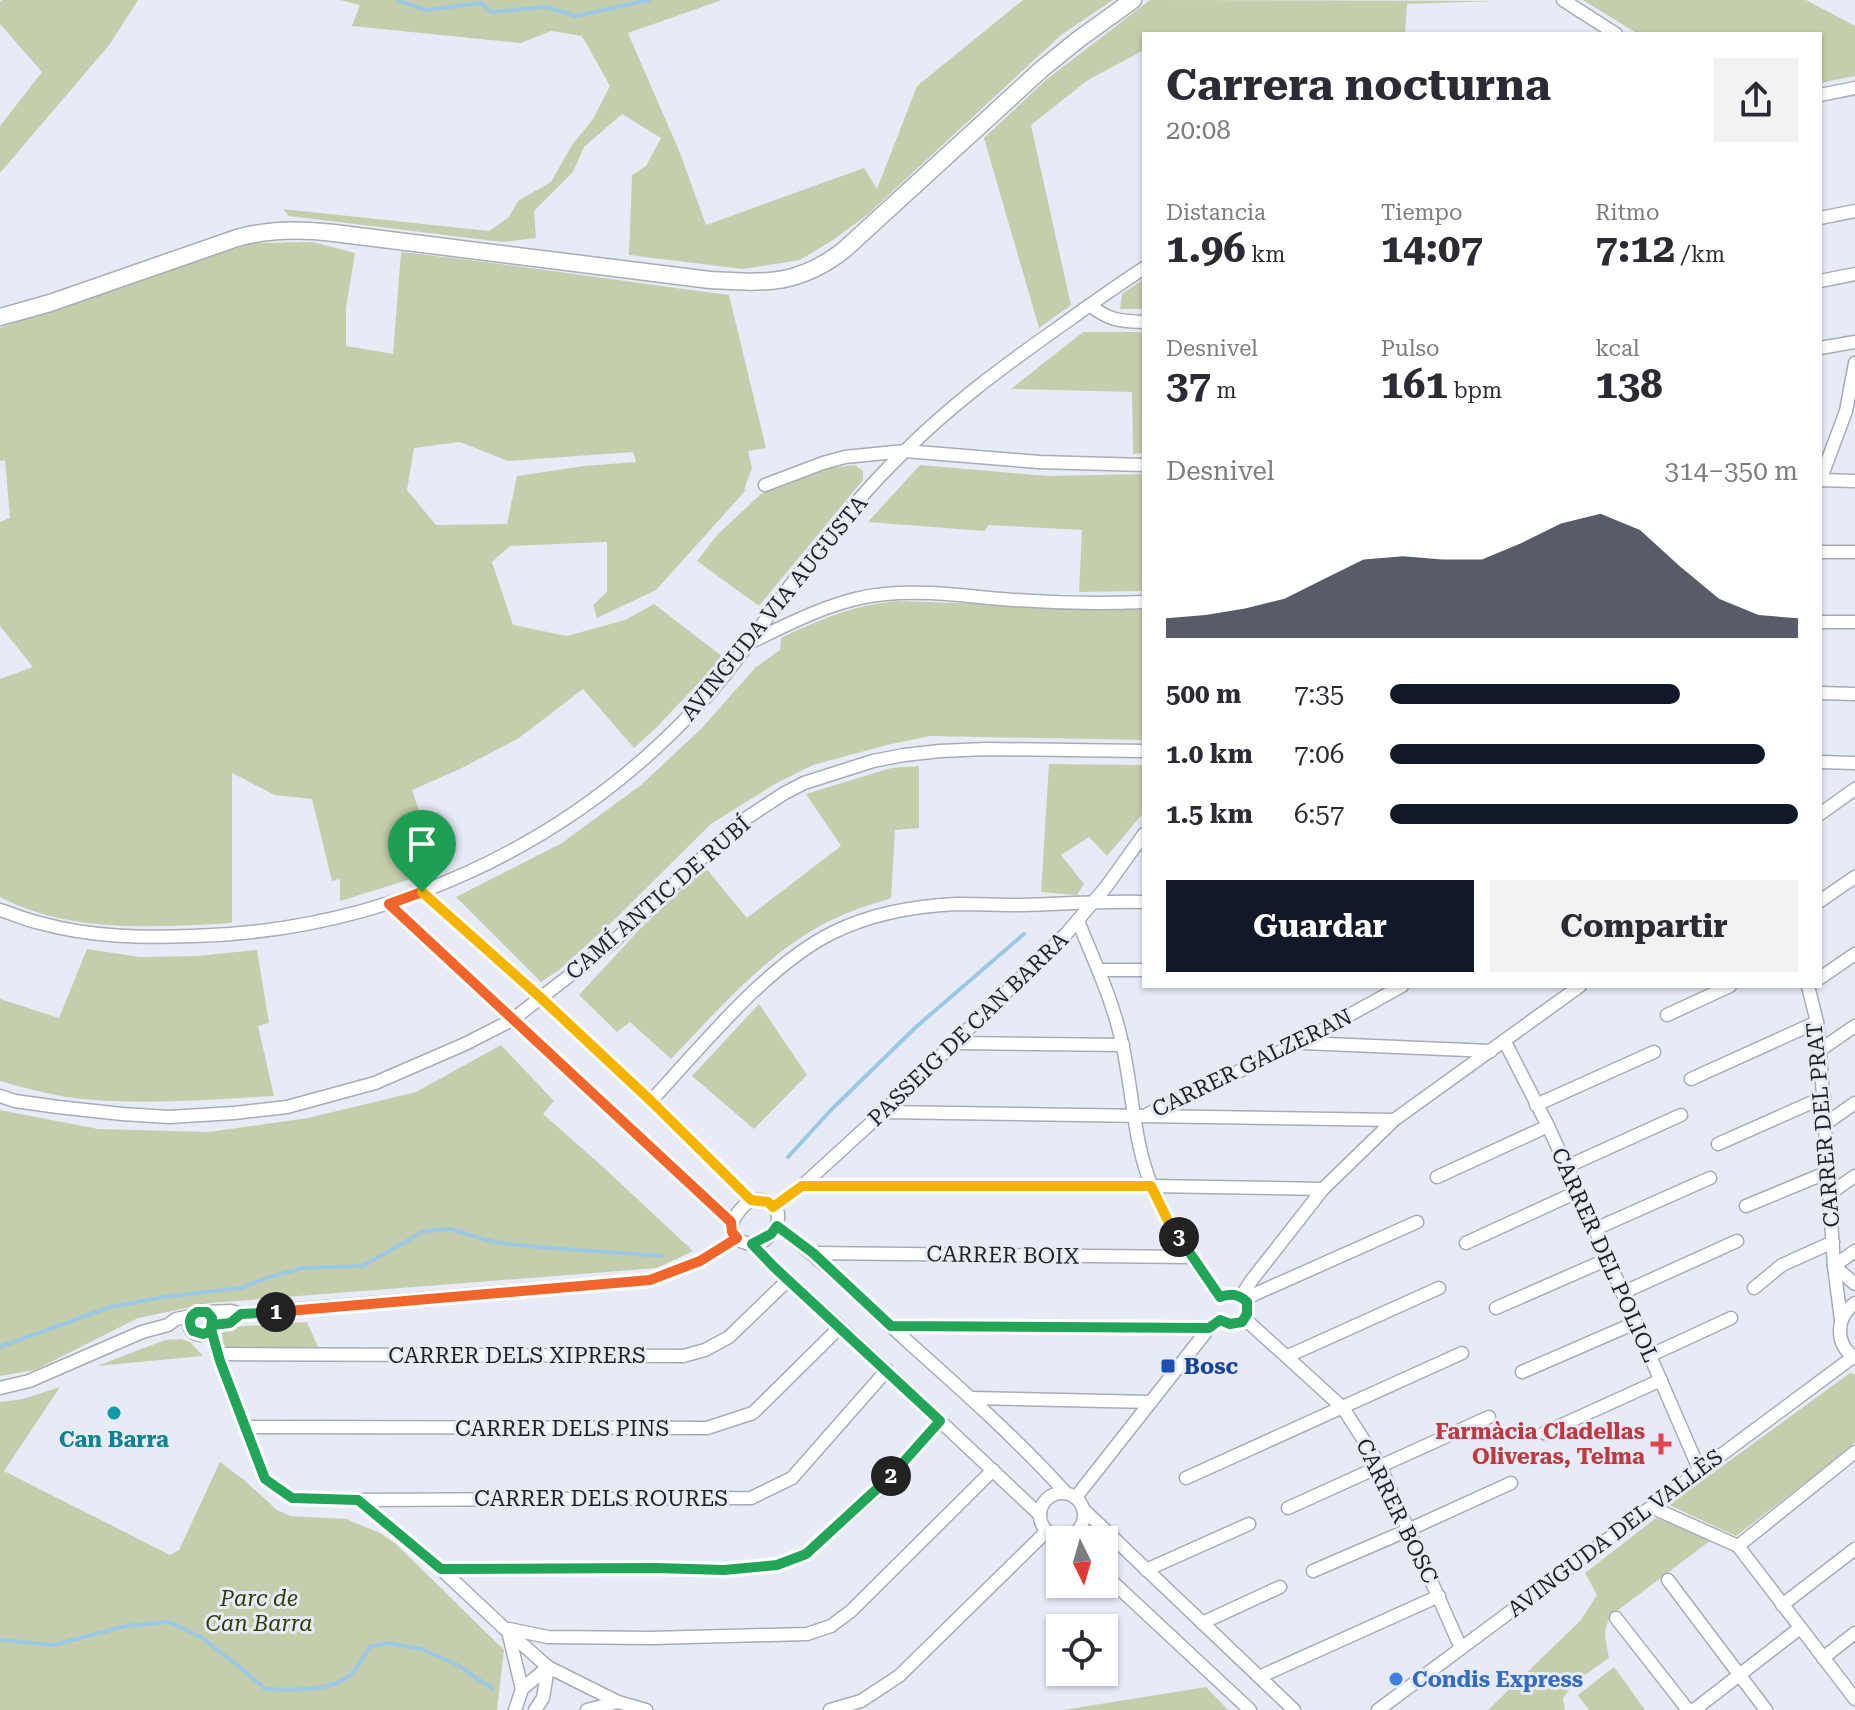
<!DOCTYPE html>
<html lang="es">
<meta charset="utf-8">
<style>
body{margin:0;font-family:"Roboto Serif",serif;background:#f2f2f3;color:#2b2b33;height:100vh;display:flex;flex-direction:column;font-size:30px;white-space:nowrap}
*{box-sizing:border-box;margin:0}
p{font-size:26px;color:#7c7c81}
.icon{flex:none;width:44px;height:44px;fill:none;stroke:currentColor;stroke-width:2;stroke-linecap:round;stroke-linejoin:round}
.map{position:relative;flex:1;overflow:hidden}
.details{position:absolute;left:1142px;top:32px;width:680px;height:956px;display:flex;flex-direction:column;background:#fff;border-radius:0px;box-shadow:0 2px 6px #0004}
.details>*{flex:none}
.needle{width:52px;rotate:175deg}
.buttons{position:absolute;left:1046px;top:1526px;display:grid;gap:16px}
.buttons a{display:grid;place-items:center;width:72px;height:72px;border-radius:0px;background:#fff;box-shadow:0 2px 6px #0004;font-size:40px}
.pin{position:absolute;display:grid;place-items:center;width:68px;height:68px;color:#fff;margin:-82px -34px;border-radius:50% 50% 50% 0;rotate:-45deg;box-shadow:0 0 8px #0007}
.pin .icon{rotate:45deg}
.km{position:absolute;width:40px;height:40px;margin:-20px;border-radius:50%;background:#222;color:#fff;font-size:22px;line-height:40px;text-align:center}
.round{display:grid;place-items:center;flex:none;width:84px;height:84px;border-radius:0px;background:#f2f2f3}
.headline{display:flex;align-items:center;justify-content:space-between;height:136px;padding:0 24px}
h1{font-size:44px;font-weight:700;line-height:60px}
.stats{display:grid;grid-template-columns:repeat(3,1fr);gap:12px;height:136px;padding:8px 24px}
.stats div{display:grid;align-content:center}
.stats b{font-size:40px;font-weight:700}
.stats small{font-size:22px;font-weight:400}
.stats p{font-size:22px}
.chart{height:224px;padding:16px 24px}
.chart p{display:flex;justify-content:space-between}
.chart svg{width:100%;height:144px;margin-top:8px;fill:#111827;opacity:.7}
.button{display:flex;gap:16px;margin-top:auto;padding:16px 24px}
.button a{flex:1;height:92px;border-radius:0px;background:#111827;color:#fff;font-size:32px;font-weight:700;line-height:92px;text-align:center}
.button a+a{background:#f2f2f3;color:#2b2b33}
ul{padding:0 24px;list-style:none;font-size:26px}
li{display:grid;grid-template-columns:128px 96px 1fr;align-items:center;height:60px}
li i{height:20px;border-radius:10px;background:#111827}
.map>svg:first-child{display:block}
.green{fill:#c5ceac;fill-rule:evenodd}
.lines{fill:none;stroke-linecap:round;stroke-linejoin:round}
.stream{stroke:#9dc8e3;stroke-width:4}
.street-casing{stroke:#a8acb6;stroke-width:15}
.secondary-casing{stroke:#a8acb6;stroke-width:19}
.street{stroke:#fff;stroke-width:12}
.secondary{stroke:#fff;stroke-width:16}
.split-1-casing{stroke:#fff;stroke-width:16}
.split-2-casing{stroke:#fff;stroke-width:16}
.split-3-casing{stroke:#fff;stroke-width:16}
.split-4-casing{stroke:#fff;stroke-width:16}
.split-1{stroke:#f0652b;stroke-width:10}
.split-2{stroke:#22a559;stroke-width:10}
.split-3{stroke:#22a559;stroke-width:10}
.split-4{stroke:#f5b400;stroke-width:10}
.transit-dot{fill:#1a4fb4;stroke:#e7ebf6;stroke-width:3}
.culture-dot{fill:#0f9aa8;stroke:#e7ebf6;stroke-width:3}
.health-dot{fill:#e0444e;stroke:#e7ebf6;stroke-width:3}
.shop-dot{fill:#3f7fe0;stroke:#e7ebf6;stroke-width:3}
.labels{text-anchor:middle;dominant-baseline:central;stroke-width:6;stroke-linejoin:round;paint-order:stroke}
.street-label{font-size:22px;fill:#1f2124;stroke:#e7ebf6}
.transit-label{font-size:22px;font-weight:bold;fill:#164399;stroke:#e7ebf6;text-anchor:start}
.health-label{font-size:22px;font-weight:bold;fill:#be3a42;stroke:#e7ebf6;text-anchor:end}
.culture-label{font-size:22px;font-weight:bold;fill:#0d838f;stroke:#e7ebf6}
.park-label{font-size:22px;font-style:italic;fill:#323a07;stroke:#e7ebf6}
.shop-label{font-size:22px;font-weight:bold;fill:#366cbe;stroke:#e7ebf6;text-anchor:start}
</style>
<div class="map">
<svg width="1855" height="1710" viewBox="0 0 1855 1710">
<rect width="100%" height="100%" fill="#e7ebf6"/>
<!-- green -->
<g class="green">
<polygon points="2,0 138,0 110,44 0,173 0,126 42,72 0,24 0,2"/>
<polygon points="340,0 722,0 628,33 680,153 706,225 864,168 877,189 917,86 1023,0 1113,0 1061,35 867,215 833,240 800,260 743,269 629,255 632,175 646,166 661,138 622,114 584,147 573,172 534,211 536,238 503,242 289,216 283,209 489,231 509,217 518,201 551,182 572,145 593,119 610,86 582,36 551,31 521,43 352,26 360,5"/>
<polygon points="1150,0 1496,1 1407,4 1405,34 1144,34 1144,50 1088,80 1031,125 1071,305 1039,328 984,138 1047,79"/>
<polygon points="1583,0 1806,0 1855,26 1855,76 1820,83 1820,34 1638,34"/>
<path d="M313,242L355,253L346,308V346L393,354L401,252C510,264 620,281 729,295L766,448L748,451L752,468L744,490H746L656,590L597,618L593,605L607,592V542L510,546L492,562L513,625L567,636L625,620L654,604L723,657L657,727L634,748L583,689L519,738L462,768L412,790L440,870L340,901V879L332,881L312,799L275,795L232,773V923C155,927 71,934 0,897V679L33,667L0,626V522L10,518L5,460L0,461V328L177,266L255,243ZM460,442L508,461L633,452L636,462L584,466L517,476L507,524L436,525L407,490L414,448Z"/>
<polygon points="1144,279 1144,309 1120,309 1122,294"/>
<polygon points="1083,332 1144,332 1144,453 1133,454 1132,392 1011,389"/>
<polygon points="855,465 863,471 863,480 759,606 697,561 717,535 761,494 829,468"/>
<polygon points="920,465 1048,476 1144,474 1144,591 1079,592 1082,530 989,525 984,531 868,522"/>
<path d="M898,601L1144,609V740L930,736L887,745L813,765L773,785L711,824L613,921L559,970L541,982L456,897L562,843L641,785L702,728L755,668L780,650L781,638C821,619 853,605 898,601Z"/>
<polygon points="1049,764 1144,765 1144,812 1107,856 1089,837 1061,855 1084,884 1077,895 1041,892"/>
<path d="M919,766V828L895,830L891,898C873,904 855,909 838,917C774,945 719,1009 671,1059L630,1022L617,1032L579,995L638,931L705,867L747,918L841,846L806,794L891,768Z"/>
<path d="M87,949L140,957L197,956L257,950L269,1023L258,1026L274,1096C205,1100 134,1106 66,1097C44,1093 21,1087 0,1081V999L59,1018Z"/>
<polygon points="759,1004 807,1075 754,1129 692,1076"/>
<polygon points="501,1045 554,1101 543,1114 603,1167 693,1251 657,1268 210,1303 138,1318 35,1370 0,1376 0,1110 98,1129 209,1132 308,1118 416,1092"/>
<polygon points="307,1322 319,1349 229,1349 223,1344 222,1333 230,1327"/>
<polygon points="181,1339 190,1342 203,1356 97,1366 165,1340"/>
<polygon points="1850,1373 1855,1374 1855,1442 1847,1450 1736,1536 1669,1505"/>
<polygon points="60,1387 4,1471 170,1555 179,1550 220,1462 244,1480 277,1510 291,1516 346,1519 380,1533 396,1544 504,1650 497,1710 0,1710 0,1402 23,1399"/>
<path d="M1656,1518L1711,1540L1613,1614C1601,1629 1606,1640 1609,1658L1575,1682L1563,1698L1565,1710H1488L1581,1620L1597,1595L1585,1573Z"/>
<polygon points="1614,1667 1645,1710 1589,1710 1578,1695"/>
<polygon points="1206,1687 1228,1710 1063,1710"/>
</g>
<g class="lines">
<!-- stream -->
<g class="stream">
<polyline points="398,0 425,10 481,3 491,12 546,7 576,16 649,0"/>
<polyline points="788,1157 831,1110 916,1027 1024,934"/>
<polyline points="0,1347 110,1307 164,1297 240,1288 273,1276 303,1268 363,1266 424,1231 450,1229 494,1242 536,1247 662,1256"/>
<path d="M0,1640L54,1645L125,1626L169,1622L201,1637L241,1668L265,1689C292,1690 339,1693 356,1669C361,1662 365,1654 369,1647L388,1643L421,1649L456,1664L493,1689"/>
</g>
<defs>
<g id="street">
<polyline points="1563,0 1616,34"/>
<polyline points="1820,95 1855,88"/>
<polyline points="1820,218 1855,211"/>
<polyline points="1820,281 1855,274"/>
<path d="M1090,305C1109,321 1121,321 1144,322"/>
<polyline points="1820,348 1855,342"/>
<polyline points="1820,480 1855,481"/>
<polyline points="1820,481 1846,411 1855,363"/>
<polyline points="765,485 823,463 845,457 905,451 1039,462 1144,465"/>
<polyline points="1820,552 1855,552"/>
<polyline points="1820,622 1855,622"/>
<path d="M753,641C795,621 838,598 885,594C924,590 964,596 1002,599C1049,603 1097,604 1144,602"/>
<polyline points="1820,693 1855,694"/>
<polyline points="1820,762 1855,763"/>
<polyline points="1820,814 1855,789"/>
<polyline points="422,892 541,998 651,1101 751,1200"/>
<polyline points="1820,901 1855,877"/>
<polyline points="389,904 731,1222"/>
<path d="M0,910C13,914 26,920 40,923C90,937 142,938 193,936C385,931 566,848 697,707C731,671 758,630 787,590C823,541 861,493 905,451C950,406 1000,369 1052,332C1083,310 1113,288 1144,268"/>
<path d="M1078,921C1094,961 1113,1000 1122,1043C1133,1091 1133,1141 1152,1187C1168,1228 1196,1262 1220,1297"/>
<polyline points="1098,970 1144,970"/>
<polyline points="1820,978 1855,954"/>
<polyline points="1808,986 1817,1022 1820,1050 1834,1266 1841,1320"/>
<polyline points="1667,1015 1730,986"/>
<polyline points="1505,1042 1548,1126 1595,1229 1700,1471"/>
<polyline points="954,1043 1123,1045"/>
<polyline points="1303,1043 1491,1051"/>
<polyline points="1820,1050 1855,1026"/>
<polyline points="1691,1079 1817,1022"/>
<polyline points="0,1096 15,1101 58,1107 122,1114 169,1117 234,1113 287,1107 375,1083 465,1044 512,1020 613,942 739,823 783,794 804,783 873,761 904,755 940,751 987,749 1144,751"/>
<path d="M651,1101C702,1046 766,966 832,933C870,914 914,906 956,904C978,904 1000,905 1023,905C1063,904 1103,901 1144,902"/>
<polyline points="1536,1105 1654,1052"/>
<polyline points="883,1112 1394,1120"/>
<polyline points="1148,1114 1299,1043 1402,986"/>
<polyline points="1825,1124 1855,1103"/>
<polyline points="1718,1144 1824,1097"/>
<polyline points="1566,1167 1681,1115"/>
<polyline points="1437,1177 1548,1126"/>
<polyline points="802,1186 1151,1186 1323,1189"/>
<polyline points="1829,1194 1855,1176"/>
<path d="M751,1200C799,1196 774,1252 746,1243C719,1235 736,1210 751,1200Z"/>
<polyline points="1746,1206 1828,1172"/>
<polyline points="773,1207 802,1186 883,1112 1066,934 1106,887 1144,834"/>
<path d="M777,1226C823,1261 864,1301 906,1340C961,1389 1016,1438 1066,1493"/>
<polyline points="1595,1229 1710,1178"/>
<polyline points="1466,1243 1577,1192"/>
<polyline points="752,1244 774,1267 840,1327 1040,1515"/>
<polyline points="813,1253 1193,1257"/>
<polyline points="1834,1266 1855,1284"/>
<polyline points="1834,1266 1855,1251"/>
<polyline points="1754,1288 1782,1265 1833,1242"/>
<polyline points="1622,1293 1737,1241"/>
<polyline points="1241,1297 1251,1281 1323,1189 1394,1120 1580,986"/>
<polyline points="1244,1299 1417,1222"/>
<path d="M1855,1303C1835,1318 1835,1344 1855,1358"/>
<polyline points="1496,1308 1608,1259"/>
<circle cx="201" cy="1323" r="12"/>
<polyline points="207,1312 231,1311 241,1314 650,1280 700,1261 737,1238"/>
<polyline points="1245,1319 1343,1408 1379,1464 1461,1648"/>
<polyline points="213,1325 230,1323 241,1314"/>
<polyline points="891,1326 1209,1328"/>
<polyline points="211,1329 220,1361 265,1479 292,1498 358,1500 441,1569 504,1628 548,1667 618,1702 646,1710"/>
<polyline points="218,1354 683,1356 705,1350 729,1337 788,1280"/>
<polyline points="1288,1356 1439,1288"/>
<polyline points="1649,1356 1731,1318"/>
<polyline points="1522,1372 1635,1323"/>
<polyline points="0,1388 29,1381 142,1332 168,1325 176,1319 191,1316"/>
<polyline points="971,1398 1151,1402"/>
<polyline points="245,1427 707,1428 753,1413 840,1327"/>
<polyline points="1544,1433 1661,1380"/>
<polyline points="1186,1478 1462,1353"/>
<circle cx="1062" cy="1515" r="22"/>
<polyline points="1076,1497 1209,1328 1220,1320"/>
<polyline points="358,1500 751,1498 792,1478 887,1370"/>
<polyline points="1651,1507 1738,1546 1855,1699"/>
<polyline points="1288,1508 1489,1417"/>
<polyline points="1083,1509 1294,1710"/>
<polyline points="1738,1546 1855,1452"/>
<polyline points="441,1569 656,1568 724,1570 777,1565 806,1554 884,1484 940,1421"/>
<polyline points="1146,1570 1249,1524"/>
<polyline points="1313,1571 1408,1530 1511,1483"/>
<polyline points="1104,1574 1250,1710"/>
<polyline points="1668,1580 1766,1710"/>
<polyline points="1782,1605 1855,1549"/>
<polyline points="1616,1618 1688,1710"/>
<polyline points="1202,1623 1280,1587"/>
<polyline points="509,1629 548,1637 651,1638 807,1634 831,1626 851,1611 993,1470"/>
<polyline points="508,1631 522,1689"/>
<polyline points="1823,1658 1855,1633"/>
<polyline points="1259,1677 1439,1596"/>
<polyline points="515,1710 522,1689 548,1667"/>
<polyline points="535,1710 543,1698 548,1667"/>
<polyline points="587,1710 618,1702"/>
<polyline points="830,1710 861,1701 899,1676 1047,1531"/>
<polyline points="1378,1710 1853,1357"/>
<polyline points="1694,1710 1800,1628"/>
</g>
<path id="secondary" d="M0,317L50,303L237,238C269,229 301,229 334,233L710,280C765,283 798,286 844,250L1043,68L1079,39L1133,0"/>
</defs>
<!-- street casing -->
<use href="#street" class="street-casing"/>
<!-- secondary casing -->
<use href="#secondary" class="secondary-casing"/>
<!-- street -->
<use href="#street" class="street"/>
<!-- secondary -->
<use href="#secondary" class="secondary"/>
</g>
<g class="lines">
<defs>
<polyline id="split-1" points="276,1312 650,1280 700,1261 737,1238 732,1232 731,1222 389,904 422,892"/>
<path id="split-2" d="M276,1312L241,1314L230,1323L213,1325L209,1332L203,1334L193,1331C188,1324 189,1316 197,1312H207L212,1318L211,1329L220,1361L265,1479L292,1498L358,1500L441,1569L656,1568L724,1570L777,1565L806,1554L891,1476"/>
<path id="split-3" d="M891,1476L940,1421L774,1267L752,1244L771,1234L777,1226L813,1253L891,1326L1209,1328L1220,1320L1230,1324L1242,1322L1247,1314V1302C1239,1294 1230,1293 1220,1297L1179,1237"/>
<polyline id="split-4" points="422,892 541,998 651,1101 751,1200 768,1202 773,1207 802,1186 1151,1186 1169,1223 1179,1237"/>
</defs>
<!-- split-1 casing -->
<use href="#split-1" class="split-1-casing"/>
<!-- split-2 casing -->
<use href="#split-2" class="split-2-casing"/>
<!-- split-3 casing -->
<use href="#split-3" class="split-3-casing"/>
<!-- split-4 casing -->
<use href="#split-4" class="split-4-casing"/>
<!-- split-1 -->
<use href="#split-1" class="split-1"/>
<!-- split-2 -->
<use href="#split-2" class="split-2"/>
<!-- split-3 -->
<use href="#split-3" class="split-3"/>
<!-- split-4 -->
<use href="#split-4" class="split-4"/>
</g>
<!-- markers -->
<rect class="transit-dot" x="1160" y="1358" width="16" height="16" rx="4"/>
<circle class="culture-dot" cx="114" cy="1413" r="8"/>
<path class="health-dot" d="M1657 1432h8v8h8v8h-8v8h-8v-8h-8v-8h8z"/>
<circle class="shop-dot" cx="1396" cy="1679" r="8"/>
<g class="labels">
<!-- street labels -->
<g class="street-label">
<text transform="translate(774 608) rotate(-51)">AVINGUDA VIA AUGUSTA</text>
<text transform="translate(658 898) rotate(-41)">CAMÍ ANTIC DE RUBÍ</text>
<text transform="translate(968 1029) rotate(-44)">PASSEIG DE CAN BARRA</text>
<text transform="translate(1252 1063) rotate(-26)">CARRER GALZERAN</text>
<text transform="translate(1823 1125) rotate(-95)">CARRER DEL PRAT</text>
<text transform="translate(1003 1255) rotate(1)">CARRER BOIX</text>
<text transform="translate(1605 1255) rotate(66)">CARRER DEL POLIOL</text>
<text x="517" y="1355">CARRER DELS XIPRERS</text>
<text x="562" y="1428">CARRER DELS PINS</text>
<text x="601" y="1498">CARRER DELS ROURES</text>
<text transform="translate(1397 1511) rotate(64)">CARRER BOSC</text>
<text transform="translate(1615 1533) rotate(-37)">AVINGUDA DEL VALLÈS</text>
</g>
<!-- transit labels -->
<g class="transit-label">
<text x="1184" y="1366">Bosc</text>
</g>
<!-- health labels -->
<g class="health-label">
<text x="1645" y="1431">Farmàcia Cladellas<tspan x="1645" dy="25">Oliveras, Telma</tspan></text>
</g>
<!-- culture labels -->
<g class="culture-label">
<text x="114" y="1439">Can Barra</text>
</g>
<!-- park labels -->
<g class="park-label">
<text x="259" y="1598">Parc de<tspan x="259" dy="25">Can Barra</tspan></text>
</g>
<!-- shop labels -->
<g class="shop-label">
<text x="1412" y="1679">Condis Express</text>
</g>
</g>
</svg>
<div class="buttons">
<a><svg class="needle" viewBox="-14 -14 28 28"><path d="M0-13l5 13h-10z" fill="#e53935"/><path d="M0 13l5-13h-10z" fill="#7c7c81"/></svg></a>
<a><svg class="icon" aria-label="locate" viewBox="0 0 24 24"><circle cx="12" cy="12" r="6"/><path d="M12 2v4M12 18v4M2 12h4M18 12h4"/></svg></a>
</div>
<div class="pin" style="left:422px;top:892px;background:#1e9e55"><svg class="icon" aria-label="arrive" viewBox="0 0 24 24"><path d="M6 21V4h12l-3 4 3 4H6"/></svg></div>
<b class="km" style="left:276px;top:1312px">1</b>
<b class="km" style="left:891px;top:1476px">2</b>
<b class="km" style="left:1179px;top:1237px">3</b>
<section class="details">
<div class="headline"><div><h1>Carrera nocturna</h1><p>20:08</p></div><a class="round"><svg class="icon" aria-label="share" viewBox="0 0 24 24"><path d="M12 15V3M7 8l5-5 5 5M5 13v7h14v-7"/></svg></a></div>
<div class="stats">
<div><p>Distancia</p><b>1.96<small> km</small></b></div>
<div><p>Tiempo</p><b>14:07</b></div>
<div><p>Ritmo</p><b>7:12<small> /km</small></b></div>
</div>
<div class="stats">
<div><p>Desnivel</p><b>37<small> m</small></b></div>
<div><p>Pulso</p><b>161<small> bpm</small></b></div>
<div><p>kcal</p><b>138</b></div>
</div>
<div class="chart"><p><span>Desnivel</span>314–350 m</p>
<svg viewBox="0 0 160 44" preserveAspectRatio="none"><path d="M0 44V38L10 37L20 35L30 32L40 26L50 20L60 19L70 20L80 20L90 15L100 9L110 6L120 11L130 22L140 32L150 37L160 38V44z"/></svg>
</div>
<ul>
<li><b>500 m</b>7:35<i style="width:71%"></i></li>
<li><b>1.0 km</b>7:06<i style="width:92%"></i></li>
<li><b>1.5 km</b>6:57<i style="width:100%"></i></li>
</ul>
<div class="button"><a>Guardar</a><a>Compartir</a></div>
</section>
</div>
